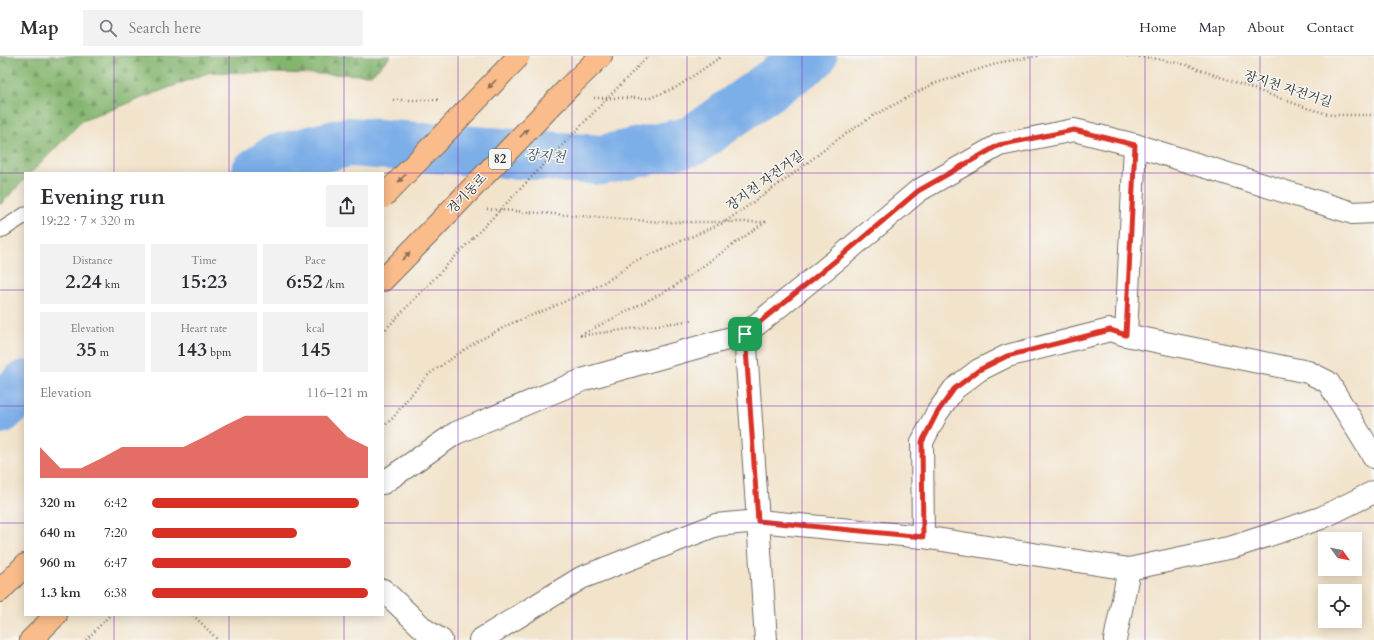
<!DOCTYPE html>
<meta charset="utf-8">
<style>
body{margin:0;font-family:Cardo,"Noto Serif KR",serif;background:#f2f2f3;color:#2b2b33;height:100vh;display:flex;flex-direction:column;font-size:15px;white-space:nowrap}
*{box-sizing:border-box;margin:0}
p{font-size:13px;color:#7c7c81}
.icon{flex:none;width:22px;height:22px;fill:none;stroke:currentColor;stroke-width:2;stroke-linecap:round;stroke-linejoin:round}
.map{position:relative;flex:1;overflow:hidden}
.side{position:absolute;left:24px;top:116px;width:360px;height:444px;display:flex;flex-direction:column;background:#fff;border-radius:0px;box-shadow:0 2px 10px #0003}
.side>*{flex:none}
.needle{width:26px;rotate:123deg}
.fabs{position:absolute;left:1318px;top:476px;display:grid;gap:8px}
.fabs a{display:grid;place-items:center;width:44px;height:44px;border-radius:0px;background:#fff;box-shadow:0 2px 10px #0003;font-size:20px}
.pin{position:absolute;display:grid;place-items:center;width:34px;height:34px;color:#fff;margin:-17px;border-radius:8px;box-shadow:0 2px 6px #0006}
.round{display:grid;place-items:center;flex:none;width:42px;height:42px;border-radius:0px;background:#f2f2f3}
.headline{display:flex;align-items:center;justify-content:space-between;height:68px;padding:0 16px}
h1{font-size:22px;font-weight:800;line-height:30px}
.figures{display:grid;grid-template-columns:repeat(3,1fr);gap:6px;height:68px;padding:4px 16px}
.figures div{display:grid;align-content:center;border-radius:0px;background:#f2f2f3;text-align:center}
.figures b{font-size:20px;font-weight:800}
.figures small{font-size:11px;font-weight:400}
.figures p{font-size:11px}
.chart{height:112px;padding:8px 16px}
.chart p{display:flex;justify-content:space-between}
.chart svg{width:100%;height:72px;margin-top:4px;fill:#d93025;opacity:.7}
ul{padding:0 16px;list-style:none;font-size:13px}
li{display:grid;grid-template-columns:64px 48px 1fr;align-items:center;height:30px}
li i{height:10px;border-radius:5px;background:#d93025}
header{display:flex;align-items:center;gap:24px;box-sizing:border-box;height:56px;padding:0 20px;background:#fff;border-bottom:1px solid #e1e1e2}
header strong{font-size:19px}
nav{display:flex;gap:22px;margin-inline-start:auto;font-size:14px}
.search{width:280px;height:36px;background:#f2f2f3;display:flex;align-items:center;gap:10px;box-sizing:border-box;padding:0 14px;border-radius:0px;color:#7c7c81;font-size:15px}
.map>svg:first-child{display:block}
.forest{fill:url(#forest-firs);stroke:#58704c}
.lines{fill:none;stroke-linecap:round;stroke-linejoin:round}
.river{stroke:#7caee8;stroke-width:50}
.lane-casing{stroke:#716b63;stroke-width:17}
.street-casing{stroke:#716b63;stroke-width:24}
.primary-casing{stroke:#716b63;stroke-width:24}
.path{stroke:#716b63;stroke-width:2.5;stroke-dasharray:1 3;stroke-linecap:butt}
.lane{stroke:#fff;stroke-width:15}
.street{stroke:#fff;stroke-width:22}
.primary{stroke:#f9bc8a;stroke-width:22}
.primary-bridge-casing{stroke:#716b63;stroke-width:24;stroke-linecap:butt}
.path-bridge{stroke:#716b63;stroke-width:2.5;stroke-dasharray:1 3;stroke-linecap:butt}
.primary-bridge{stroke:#f9bc8a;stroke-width:22}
.oneway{fill:#886c56}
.route-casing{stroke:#fff;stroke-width:8}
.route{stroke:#d93025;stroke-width:5}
.grid{fill:none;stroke:#7b2cbf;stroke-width:1;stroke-opacity:0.55}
.labels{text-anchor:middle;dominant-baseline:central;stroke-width:3;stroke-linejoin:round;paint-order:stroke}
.shield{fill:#f6f6f2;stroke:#686867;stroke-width:1}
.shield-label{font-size:12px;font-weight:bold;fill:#2b2b2b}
.street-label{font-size:13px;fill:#2b2b2b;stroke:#f6f6f2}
.water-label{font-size:14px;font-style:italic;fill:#47596d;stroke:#f6f6f2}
</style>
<header>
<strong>Map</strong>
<div class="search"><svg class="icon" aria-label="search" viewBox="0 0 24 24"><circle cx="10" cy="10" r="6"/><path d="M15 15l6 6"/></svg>Search here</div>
<nav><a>Home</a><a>Map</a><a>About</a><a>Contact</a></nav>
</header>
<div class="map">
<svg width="1374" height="584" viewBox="0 0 1374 584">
<defs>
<pattern id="forest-firs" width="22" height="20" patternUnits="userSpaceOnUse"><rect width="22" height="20" fill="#84b56e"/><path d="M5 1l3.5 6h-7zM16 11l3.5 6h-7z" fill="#6c935b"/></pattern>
</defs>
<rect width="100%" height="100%" fill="#f6f6f2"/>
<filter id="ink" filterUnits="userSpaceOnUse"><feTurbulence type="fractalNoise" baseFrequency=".025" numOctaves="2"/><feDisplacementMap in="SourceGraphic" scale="8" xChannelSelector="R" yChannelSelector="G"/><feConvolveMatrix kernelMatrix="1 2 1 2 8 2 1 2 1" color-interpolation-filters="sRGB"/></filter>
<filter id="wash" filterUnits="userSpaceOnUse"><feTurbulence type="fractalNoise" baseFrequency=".012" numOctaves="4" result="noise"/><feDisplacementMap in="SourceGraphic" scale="16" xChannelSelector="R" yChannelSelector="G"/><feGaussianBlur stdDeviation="0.9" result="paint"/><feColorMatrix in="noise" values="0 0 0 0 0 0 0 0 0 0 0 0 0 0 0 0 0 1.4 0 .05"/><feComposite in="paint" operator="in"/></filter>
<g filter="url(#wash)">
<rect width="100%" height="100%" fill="#f2e3cb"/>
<!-- forest -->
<polygon class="forest" points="0,0 391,0 371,19 210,16 82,65 31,117 25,117 25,123 0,149"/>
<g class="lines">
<!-- river -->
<g class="river">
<polyline points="256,117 277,103 348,86 602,104 692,85 812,0"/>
<polyline points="0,353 25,329"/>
</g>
</g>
</g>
<g filter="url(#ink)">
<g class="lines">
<defs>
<polyline id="lane" points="0,175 25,159"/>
<g id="street">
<polyline points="745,278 758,465 923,481 1129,513 1115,584"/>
<polyline points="1126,279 1308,316 1328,326 1374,401"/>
<polyline points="383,427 456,377 585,323 745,278 845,197 918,135 999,89 1074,74 1135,89 1353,157 1374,156"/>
<polyline points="923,481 922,386 937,357 954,333 979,314 1007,300 1110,274 1126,279 1135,89"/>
<polyline points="1129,513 1233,491 1321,462 1374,436"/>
<polyline points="383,534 425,574 441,584"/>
<polyline points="480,584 581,522 716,469 758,465 766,584"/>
</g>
<g id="primary">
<polyline points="570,30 601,0"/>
<polyline points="383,224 430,176"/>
<polyline points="0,535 25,509"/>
<polyline points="31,584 56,559"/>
</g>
</defs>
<!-- lane casing -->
<use href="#lane" class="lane-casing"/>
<!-- street casing -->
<use href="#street" class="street-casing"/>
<!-- primary casing -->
<use href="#primary" class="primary-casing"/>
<!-- path -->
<g class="path">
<polyline points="1127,0 1152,2 1187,9 1307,52 1331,59 1374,59"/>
<polyline points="623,26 648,0"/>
<polyline points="594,42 650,42 677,31 722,0"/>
<polyline points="393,44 441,44"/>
<polyline points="487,153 661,166 725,166 793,118 838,83 871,61 933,28 1002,6 1038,0"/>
<polyline points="383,276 473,182"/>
<polyline points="383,371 393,362 408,342 429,318 476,286 512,267 548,253 592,233 615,220 633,206 725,166 765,166 672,232 579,280 693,264"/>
<polyline points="193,559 218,584"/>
<polyline points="86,584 110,559"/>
</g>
<!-- lane -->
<use href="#lane" class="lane"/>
<!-- street -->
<use href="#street" class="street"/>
<!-- primary -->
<use href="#primary" class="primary"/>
<defs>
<g id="primary-bridge">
<polyline points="383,141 519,0"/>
<polyline points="430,176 570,30"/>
</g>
</defs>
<!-- primary-bridge casing -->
<use href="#primary-bridge" class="primary-bridge-casing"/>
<!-- path-bridge -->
<polyline class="path-bridge" points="473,182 623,26"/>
<!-- primary-bridge -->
<use href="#primary-bridge" class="primary-bridge"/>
</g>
<!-- one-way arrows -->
<defs><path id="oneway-solid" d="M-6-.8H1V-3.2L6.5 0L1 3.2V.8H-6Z"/></defs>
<g class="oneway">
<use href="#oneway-solid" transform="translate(492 28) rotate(134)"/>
<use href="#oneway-solid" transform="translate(524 77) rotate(-46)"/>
<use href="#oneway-solid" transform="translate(402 122) rotate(134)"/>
<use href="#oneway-solid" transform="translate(406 200) rotate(-46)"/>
</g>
</g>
<g class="lines" filter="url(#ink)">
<defs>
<polygon id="route" points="1074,74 1135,89 1126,279 1110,274 1007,300 979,314 954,333 937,357 922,386 923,481 758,465 745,278 845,197 918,135 999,89"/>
</defs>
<!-- route casing -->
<use href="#route" class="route-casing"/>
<!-- route -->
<use href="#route" class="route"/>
</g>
<!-- grid -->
<path class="grid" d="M114,0V117M229,0V117M344,0V117M458,0V584M572,0V584M687,0V584M802,0V584M916,0V584M1030,0V584M1145,0V584M1260,0V584M0,117H1374M0,234H25M383,234H1374M0,350H25M383,350H1374M0,467H25M383,467H1374M114,559V584M229,559V584M344,559V584"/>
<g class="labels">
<!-- shield labels -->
<rect class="shield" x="489" y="93" width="22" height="20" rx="3"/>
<g class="shield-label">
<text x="500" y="103">82</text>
</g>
<!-- street labels -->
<g class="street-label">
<text transform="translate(1288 33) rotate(18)">장지천 자전거길</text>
<text transform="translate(765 125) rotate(-36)">장지천 자전거길</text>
<text transform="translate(467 138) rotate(-46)">경기동로</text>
</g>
<!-- water labels -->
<g class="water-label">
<text transform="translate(545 100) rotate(4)">장지천</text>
</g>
</g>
</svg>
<div class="fabs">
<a><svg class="needle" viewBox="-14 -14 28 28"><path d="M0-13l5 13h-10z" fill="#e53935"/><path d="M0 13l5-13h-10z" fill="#7c7c81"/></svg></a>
<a><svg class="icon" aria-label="locate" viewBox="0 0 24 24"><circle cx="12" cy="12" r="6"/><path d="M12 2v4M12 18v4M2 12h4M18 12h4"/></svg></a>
</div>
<div class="pin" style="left:745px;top:278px;background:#1e9e55"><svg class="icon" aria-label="arrive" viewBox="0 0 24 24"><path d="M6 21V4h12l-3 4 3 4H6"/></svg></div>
<section class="side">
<div class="headline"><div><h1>Evening run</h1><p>19:22 · 7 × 320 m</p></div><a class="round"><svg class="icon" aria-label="share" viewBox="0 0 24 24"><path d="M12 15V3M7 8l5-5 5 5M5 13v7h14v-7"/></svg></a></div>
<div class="figures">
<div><p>Distance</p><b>2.24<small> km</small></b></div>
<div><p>Time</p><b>15:23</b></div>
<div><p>Pace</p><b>6:52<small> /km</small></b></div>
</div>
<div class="figures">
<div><p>Elevation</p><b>35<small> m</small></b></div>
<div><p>Heart rate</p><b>143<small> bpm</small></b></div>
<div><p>kcal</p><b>145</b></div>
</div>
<div class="chart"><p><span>Elevation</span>116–121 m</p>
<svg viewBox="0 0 160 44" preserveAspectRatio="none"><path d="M0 44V25L10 38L20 38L30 32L40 25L50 25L60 25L70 25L80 19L90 12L100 6L110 6L120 6L130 6L140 6L150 19L160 25V44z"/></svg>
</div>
<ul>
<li><b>320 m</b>6:42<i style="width:96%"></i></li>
<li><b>640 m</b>7:20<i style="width:67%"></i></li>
<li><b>960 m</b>6:47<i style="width:92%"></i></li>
<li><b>1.3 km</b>6:38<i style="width:100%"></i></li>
</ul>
</section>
</div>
